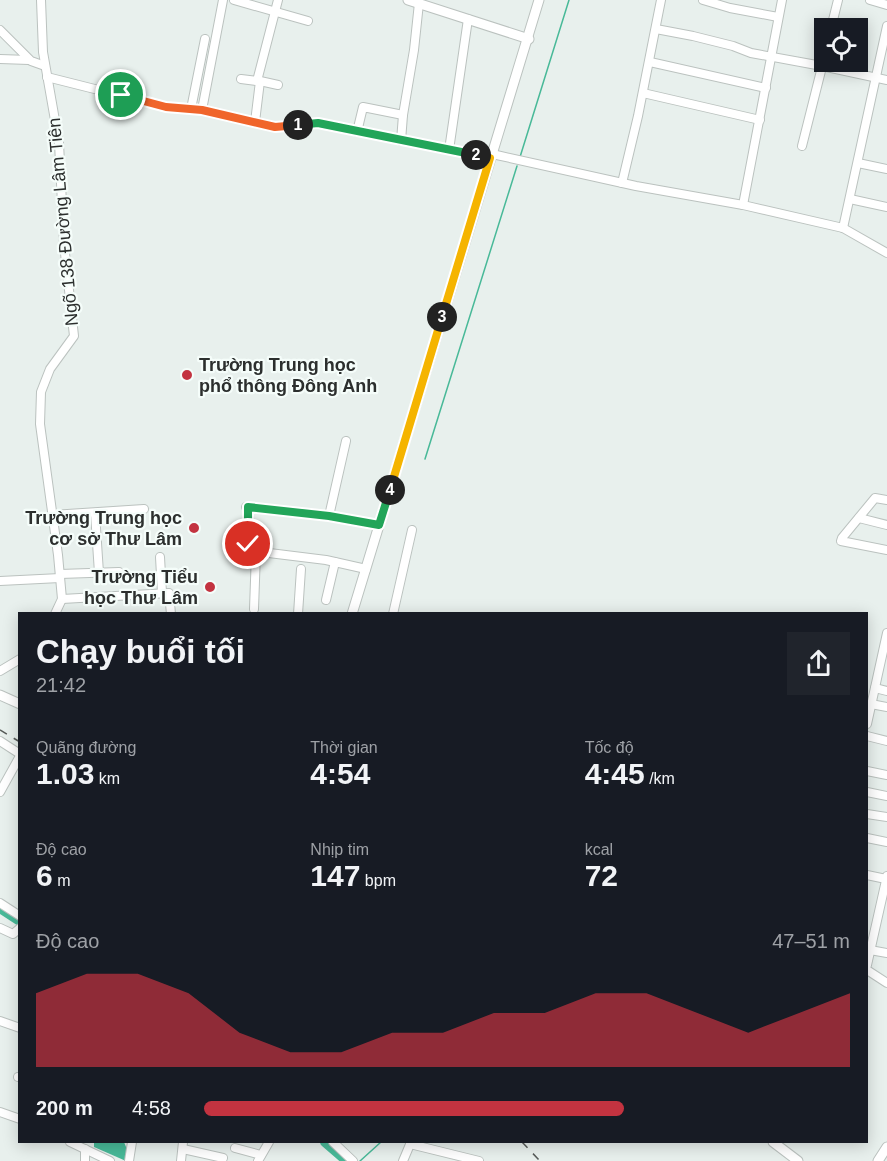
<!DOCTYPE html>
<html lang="vi">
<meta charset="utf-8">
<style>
body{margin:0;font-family:Helvetica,sans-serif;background:#20242c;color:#f1f3f6;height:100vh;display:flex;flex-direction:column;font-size:22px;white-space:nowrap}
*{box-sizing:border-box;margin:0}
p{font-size:20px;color:#9ea1a6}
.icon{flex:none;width:33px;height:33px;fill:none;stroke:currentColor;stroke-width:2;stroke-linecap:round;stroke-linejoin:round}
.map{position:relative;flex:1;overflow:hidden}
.sheet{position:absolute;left:18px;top:612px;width:850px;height:531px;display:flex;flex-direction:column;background:#171b24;border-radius:0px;box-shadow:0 3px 15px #0003}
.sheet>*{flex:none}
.tools{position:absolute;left:814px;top:18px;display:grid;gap:12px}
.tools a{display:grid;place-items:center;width:54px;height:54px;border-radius:0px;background:#171b24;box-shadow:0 3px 15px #0003;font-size:30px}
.pin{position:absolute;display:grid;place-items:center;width:51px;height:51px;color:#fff;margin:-26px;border:3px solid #fff;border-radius:50%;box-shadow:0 2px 6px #0007}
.km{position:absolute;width:30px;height:30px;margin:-15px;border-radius:50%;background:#222;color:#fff;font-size:16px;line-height:30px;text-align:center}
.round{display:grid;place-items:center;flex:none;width:63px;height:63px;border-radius:0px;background:#20242c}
.headline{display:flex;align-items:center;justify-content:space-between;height:102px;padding:0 18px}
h1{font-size:33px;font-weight:700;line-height:45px}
.metrics{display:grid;grid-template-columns:repeat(3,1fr);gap:9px;height:102px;padding:6px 18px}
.metrics div{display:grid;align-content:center}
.metrics b{font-size:30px;font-weight:700}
.metrics small{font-size:16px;font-weight:400}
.metrics p{font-size:16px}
.chart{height:168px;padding:12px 18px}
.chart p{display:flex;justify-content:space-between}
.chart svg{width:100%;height:108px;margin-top:6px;fill:#c33340;opacity:.7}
ul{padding:0 18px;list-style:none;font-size:20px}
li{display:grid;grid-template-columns:96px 72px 1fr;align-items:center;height:45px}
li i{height:15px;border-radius:8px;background:#c33340}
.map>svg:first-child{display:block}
.water{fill:#48b998}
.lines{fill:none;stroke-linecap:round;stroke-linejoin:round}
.stream{stroke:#48b998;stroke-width:1.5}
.river{stroke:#48b998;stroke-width:10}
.minor-casing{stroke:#bbc2bf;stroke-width:10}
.tertiary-casing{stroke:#bbc2bf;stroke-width:11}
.minor{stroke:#fff;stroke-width:8}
.tertiary{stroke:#fff;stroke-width:9}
.rail{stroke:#575b59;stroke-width:1.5;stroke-dasharray:8 8;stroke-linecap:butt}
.split-1-casing{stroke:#fff;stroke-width:12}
.split-2-casing{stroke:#fff;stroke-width:12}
.split-3-casing{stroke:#fff;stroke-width:12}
.split-4-casing{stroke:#fff;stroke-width:12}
.split-5-casing{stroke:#fff;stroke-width:12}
.split-1{stroke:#f0652b;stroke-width:8}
.split-2{stroke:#22a559;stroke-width:8}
.split-3{stroke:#f5b400;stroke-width:8}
.split-4{stroke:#f5b400;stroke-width:8}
.split-5{stroke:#22a559;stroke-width:8}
.poi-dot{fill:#c33340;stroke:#f5fdfa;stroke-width:2}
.labels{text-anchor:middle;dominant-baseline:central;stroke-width:4.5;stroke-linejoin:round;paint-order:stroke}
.street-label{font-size:18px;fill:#2c2f2e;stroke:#f5fdfa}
.poi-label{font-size:18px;font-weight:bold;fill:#2c2f2e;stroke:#f5fdfa;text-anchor:end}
</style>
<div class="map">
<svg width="887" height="1161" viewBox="0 0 887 1161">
<rect width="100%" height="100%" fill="#e8f0ed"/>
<!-- water -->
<polygon class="water" points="94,1142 124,1142 128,1152 126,1161 94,1147"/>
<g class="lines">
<!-- stream -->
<g class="stream">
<polyline points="520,157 569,0"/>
<polyline points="425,459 517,166"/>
<polyline points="360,1161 381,1142"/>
</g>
<!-- river -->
<g class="river">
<polyline points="0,908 20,921"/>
<polyline points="325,1142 347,1161"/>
</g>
<defs>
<g id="minor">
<polyline points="41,0 43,52 59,143 64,244 74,336 50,369 41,392 40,424 58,555 62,599 55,614"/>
<polyline points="234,0 308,21"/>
<polyline points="703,0 730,8 778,17"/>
<polyline points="870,0 887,5"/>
<polyline points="831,28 838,0"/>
<polyline points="656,29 693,36 733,46 751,53 822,66 887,80"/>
<polyline points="0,30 31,61 45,66"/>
<polyline points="0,59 29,60"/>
<polyline points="650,62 766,88"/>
<polyline points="47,77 166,107 202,110 275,127 318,123 490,158"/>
<polyline points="241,79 257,81"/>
<polyline points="260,81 278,85"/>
<polyline points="643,93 760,120"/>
<polyline points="191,109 205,39"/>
<polyline points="202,110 223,0"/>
<polyline points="255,122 260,81 257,81 278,0"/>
<polyline points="357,132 363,107 403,115"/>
<polyline points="401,141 403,115 414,50 419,3"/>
<polyline points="802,146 825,55"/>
<polyline points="449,150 468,19"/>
<polyline points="492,154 636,186 743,205 843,228 887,253"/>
<polyline points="858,163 887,169"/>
<polyline points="622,183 638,116 661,0"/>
<polyline points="850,199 887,207"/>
<polyline points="743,205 782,0"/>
<polyline points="843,228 887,26"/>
<polyline points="887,500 875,498 842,538 841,541 887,550"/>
<polyline points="246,507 329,516 379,525"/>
<polyline points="248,507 248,545 253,551 326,560 366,569"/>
<polyline points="95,513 99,573"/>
<polyline points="52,515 144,509"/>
<polyline points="329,516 346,441"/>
<polyline points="859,518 887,525"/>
<polyline points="160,557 162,593"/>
<polyline points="60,574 119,572"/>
<polyline points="0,581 60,578"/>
<polyline points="62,599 169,593 171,614"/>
<polyline points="326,600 335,562"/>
<polyline points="254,609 256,552"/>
<polyline points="298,614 301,569"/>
<polyline points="393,614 412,530"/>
<polyline points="0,671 20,659"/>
<polyline points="875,688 887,691"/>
<polyline points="871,704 887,707"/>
<polyline points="867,724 887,633"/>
<polyline points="867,736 887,741"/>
<polyline points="0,741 20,754"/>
<polyline points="867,771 887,775"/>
<polyline points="0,792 20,756"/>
<polyline points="867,792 887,796"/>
<polyline points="867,814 887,817"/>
<polyline points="867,838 887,842"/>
<polyline points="867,875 886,879"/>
<polyline points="0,903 20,916"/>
<polyline points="0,928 13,934 20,928"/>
<polyline points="870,950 887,953"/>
<polyline points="867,965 887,876"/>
<polyline points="867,970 887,983"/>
<polyline points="0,1021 20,1028"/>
<polyline points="18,1077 20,1077"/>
<polyline points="0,1112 20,1119"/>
<polyline points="70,1142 110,1161"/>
<polyline points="333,1142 353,1161"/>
<polyline points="410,1144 479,1161"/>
<polyline points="235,1148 261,1155"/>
<polyline points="183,1149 223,1158"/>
<polyline points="85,1161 85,1149"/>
<polyline points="129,1161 132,1142"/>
<polyline points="181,1161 183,1142"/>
<polyline points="258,1161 269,1142"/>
<polyline points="403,1161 411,1142"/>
</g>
<g id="tertiary">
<polyline points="408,0 529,39"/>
<polyline points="352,614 539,0"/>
<polyline points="0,695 20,704"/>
<polyline points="773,1142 798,1161"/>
<polyline points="878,1161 887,1147"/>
</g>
</defs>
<!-- minor casing -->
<use href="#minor" class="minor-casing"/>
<!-- tertiary casing -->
<use href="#tertiary" class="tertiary-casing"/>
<!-- minor -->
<use href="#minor" class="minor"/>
<!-- tertiary -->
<use href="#tertiary" class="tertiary"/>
<!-- rail -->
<g class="rail">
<polyline points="0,730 20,742"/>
<polyline points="522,1142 540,1161"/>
</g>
</g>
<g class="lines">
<defs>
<polyline id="split-1" points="121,95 166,107 202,110 275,127 298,125"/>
<polyline id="split-2" points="298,125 318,123 476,155"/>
<polyline id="split-3" points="442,317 490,158 476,155"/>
<polyline id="split-4" points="390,490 442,317"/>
<polyline id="split-5" points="248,544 248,507 329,516 379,525 390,490"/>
</defs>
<!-- split-1 casing -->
<use href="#split-1" class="split-1-casing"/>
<!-- split-2 casing -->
<use href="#split-2" class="split-2-casing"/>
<!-- split-3 casing -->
<use href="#split-3" class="split-3-casing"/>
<!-- split-4 casing -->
<use href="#split-4" class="split-4-casing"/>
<!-- split-5 casing -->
<use href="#split-5" class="split-5-casing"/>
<!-- split-1 -->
<use href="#split-1" class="split-1"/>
<!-- split-2 -->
<use href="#split-2" class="split-2"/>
<!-- split-3 -->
<use href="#split-3" class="split-3"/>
<!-- split-4 -->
<use href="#split-4" class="split-4"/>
<!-- split-5 -->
<use href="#split-5" class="split-5"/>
</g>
<!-- markers -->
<g class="poi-dot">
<circle cx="187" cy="375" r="6"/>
<circle cx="194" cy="528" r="6"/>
<circle cx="210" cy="587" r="6"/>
</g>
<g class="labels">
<!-- street labels -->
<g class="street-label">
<text transform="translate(63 222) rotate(-95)">Ngõ 138 Đường Lâm Tiên</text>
</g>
<!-- poi labels -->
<g class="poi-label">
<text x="199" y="365" text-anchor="start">Trường Trung học<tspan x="199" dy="21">phổ thông Đông Anh</tspan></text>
<text x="182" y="518">Trường Trung học<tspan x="182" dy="21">cơ sở Thư Lâm</tspan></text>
<text x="198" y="577">Trường Tiểu<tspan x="198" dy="21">học Thư Lâm</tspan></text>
</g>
</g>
</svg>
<div class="tools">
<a><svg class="icon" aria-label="locate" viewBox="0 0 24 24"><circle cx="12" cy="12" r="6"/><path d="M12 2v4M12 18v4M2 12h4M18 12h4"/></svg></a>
</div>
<div class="pin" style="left:121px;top:95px;background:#1e9e55"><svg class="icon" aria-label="arrive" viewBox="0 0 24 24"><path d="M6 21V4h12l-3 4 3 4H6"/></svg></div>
<div class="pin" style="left:248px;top:544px;background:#d93025"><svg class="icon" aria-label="check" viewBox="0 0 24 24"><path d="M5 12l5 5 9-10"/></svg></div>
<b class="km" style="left:298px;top:125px">1</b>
<b class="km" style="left:476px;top:155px">2</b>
<b class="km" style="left:442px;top:317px">3</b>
<b class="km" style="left:390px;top:490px">4</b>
<section class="sheet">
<div class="headline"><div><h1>Chạy buổi tối</h1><p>21:42</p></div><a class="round"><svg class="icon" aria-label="share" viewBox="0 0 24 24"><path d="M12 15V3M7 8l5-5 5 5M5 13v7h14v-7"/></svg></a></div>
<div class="metrics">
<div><p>Quãng đường</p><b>1.03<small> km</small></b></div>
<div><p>Thời gian</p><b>4:54</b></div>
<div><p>Tốc độ</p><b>4:45<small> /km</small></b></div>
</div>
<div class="metrics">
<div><p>Độ cao</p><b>6<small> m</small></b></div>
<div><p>Nhịp tim</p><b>147<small> bpm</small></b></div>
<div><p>kcal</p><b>72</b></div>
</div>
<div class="chart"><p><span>Độ cao</span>47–51 m</p>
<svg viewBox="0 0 160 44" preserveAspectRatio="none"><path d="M0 44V14L10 6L20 6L30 14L40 30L50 38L60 38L70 30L80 30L90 22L100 22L110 14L120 14L130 22L140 30L150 22L160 14V44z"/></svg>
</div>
<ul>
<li><b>200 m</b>4:58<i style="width:65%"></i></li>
</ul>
</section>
</div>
